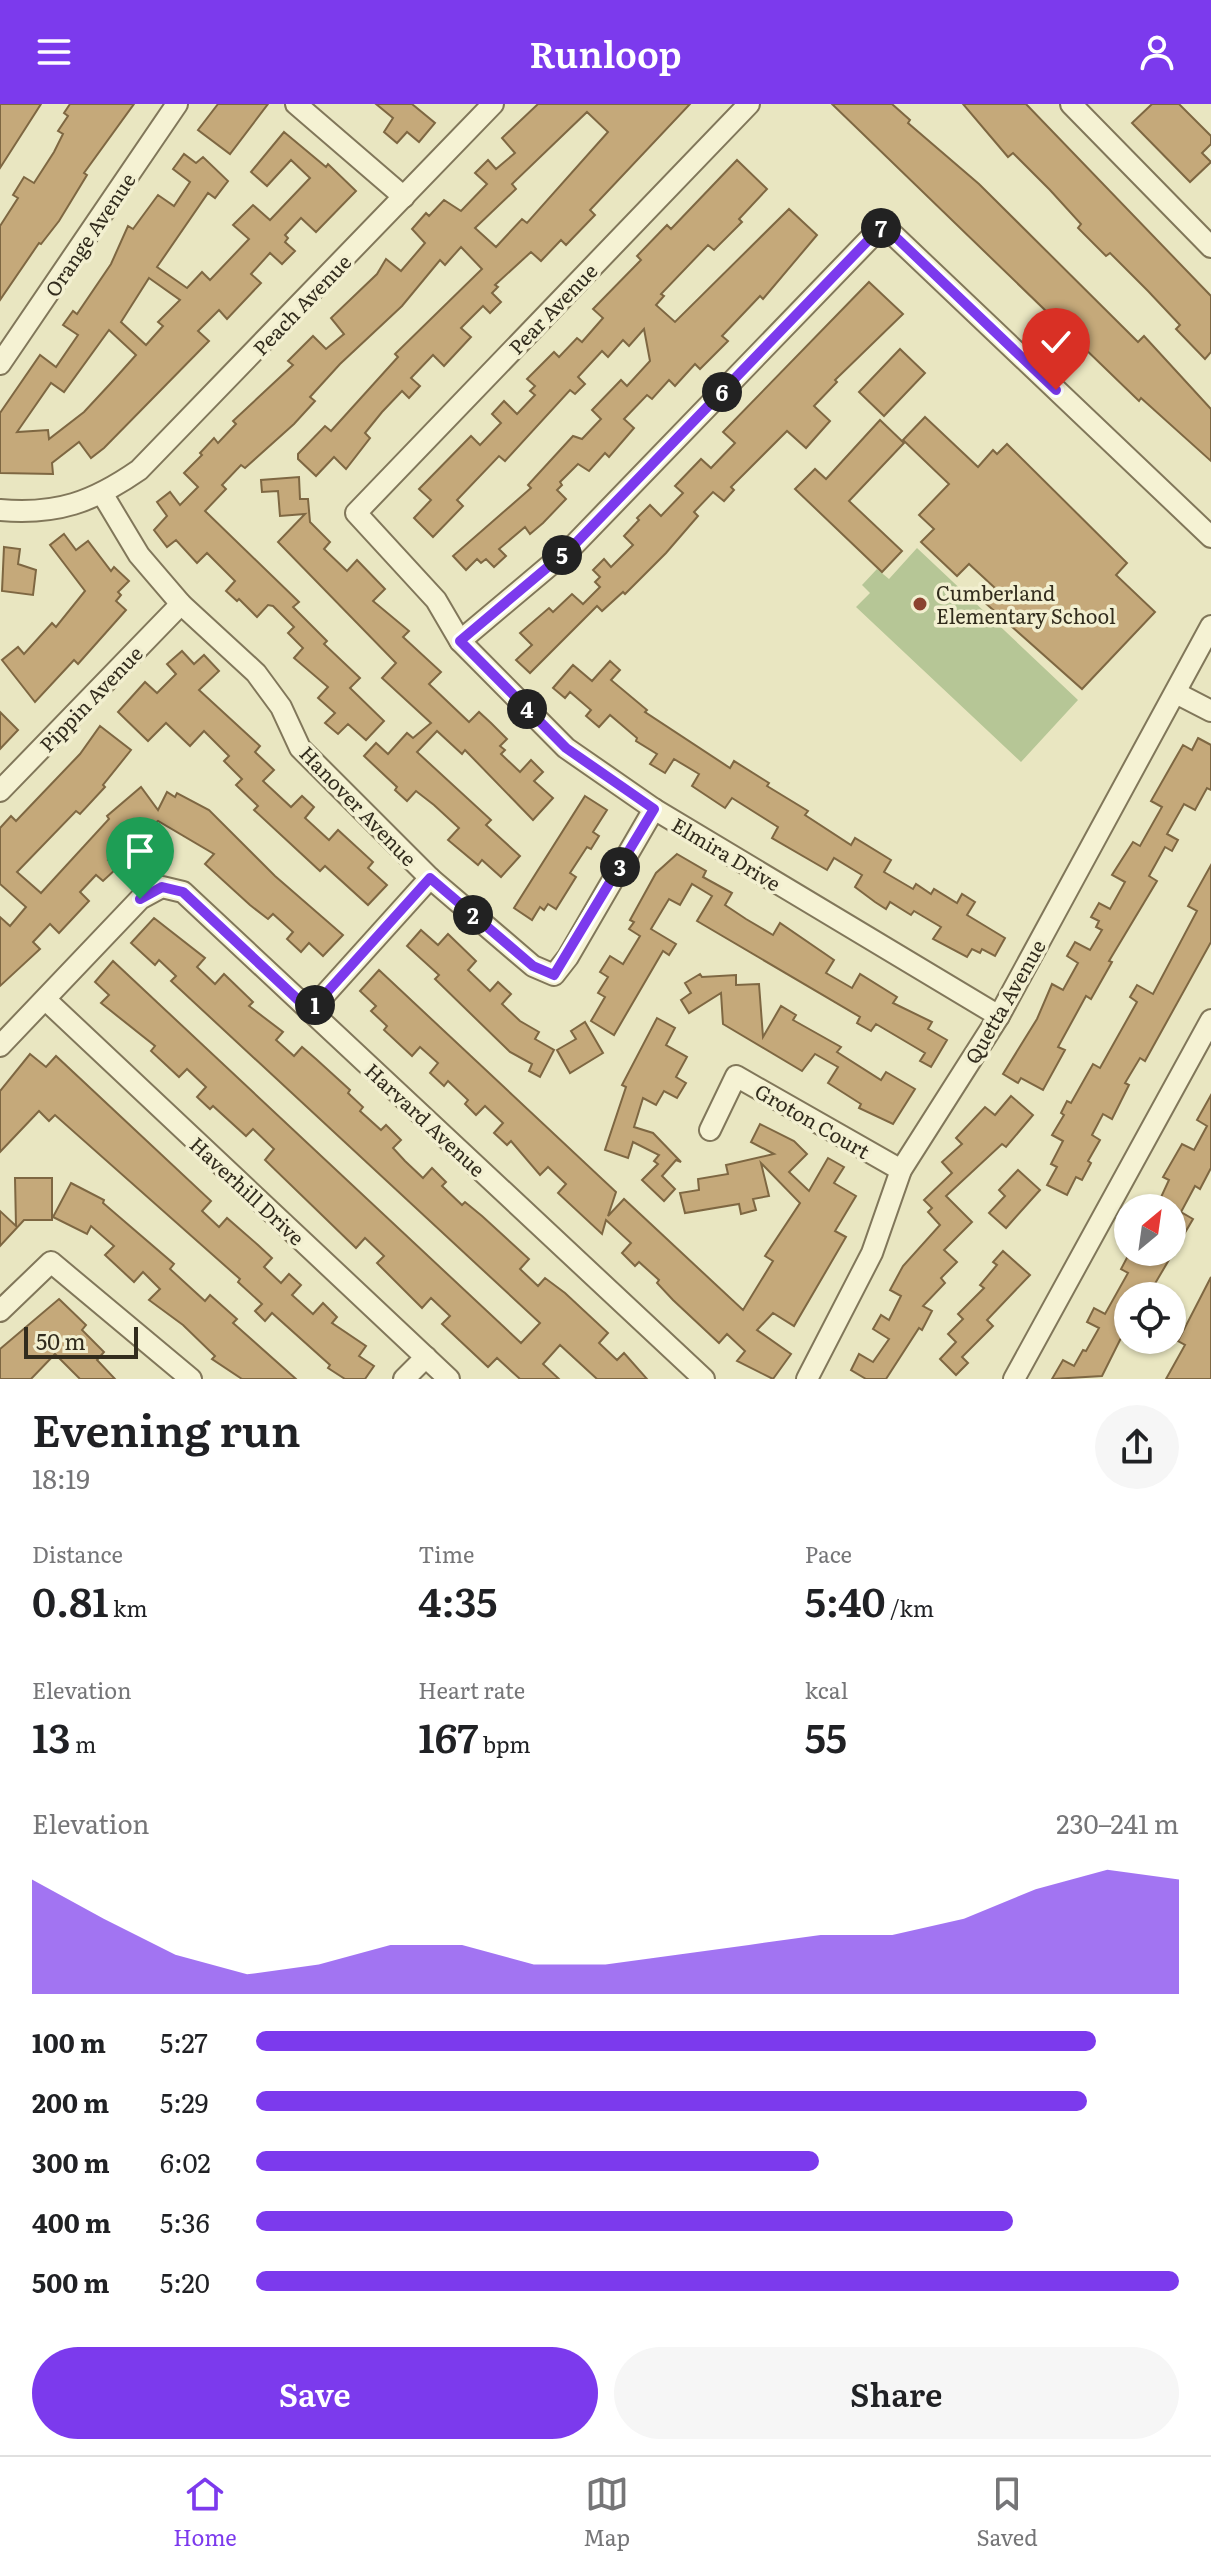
<!DOCTYPE html>
<meta charset="utf-8">
<style>
body{margin:0;font-family:Literata,serif;background:#f6f6f6;color:#202124;height:100vh;display:flex;flex-direction:column;font-size:30px;white-space:nowrap}
*{box-sizing:border-box;margin:0}
p{font-size:26px;color:#757577}
.icon{flex:none;width:44px;height:44px;fill:none;stroke:currentColor;stroke-width:2;stroke-linecap:round;stroke-linejoin:round}
.map{position:relative;height:1275px;overflow:hidden}
.drawer{display:flex;flex-direction:column;background:#fff;flex:1}
.drawer>*{flex:none}
.needle{width:52px;rotate:29deg}
.fabs{position:absolute;left:1114px;top:1090px;display:grid;gap:16px}
.fabs a{display:grid;place-items:center;width:72px;height:72px;border-radius:50%;background:#fff;box-shadow:0 2px 6px #0004;font-size:40px}
.scale{position:absolute;left:24px;bottom:20px;width:114px;box-sizing:border-box;padding-left:8px;border:4px solid #322c1d;border-top:0;font-size:22px;line-height:28px;white-space:nowrap;color:#322c1d;-webkit-text-stroke:6px #f2efd0;paint-order:stroke}
.pin{position:absolute;display:grid;place-items:center;width:68px;height:68px;color:#fff;margin:-82px -34px;border-radius:50% 50% 50% 0;rotate:-45deg;box-shadow:0 0 8px #0007}
.pin .icon{rotate:45deg}
.km{position:absolute;width:40px;height:40px;margin:-20px;border-radius:50%;background:#222;color:#fff;font-size:22px;line-height:40px;text-align:center}
.round{display:grid;place-items:center;flex:none;width:84px;height:84px;border-radius:42px;background:#f6f6f6}
.headline{display:flex;align-items:center;justify-content:space-between;height:136px;padding:0 32px}
h1{font-size:44px;font-weight:600;line-height:60px}
.stats{display:grid;grid-template-columns:repeat(3,1fr);gap:12px;height:136px;padding:8px 32px}
.stats div{display:grid;align-content:center}
.stats b{font-size:40px;font-weight:600}
.stats small{font-size:22px;font-weight:400}
.stats p{font-size:22px}
.chart{height:224px;padding:16px 32px}
.chart p{display:flex;justify-content:space-between}
.chart svg{width:100%;height:144px;margin-top:8px;fill:#7c3aed;opacity:.7}
.button{display:flex;gap:16px;margin-top:auto;padding:16px 32px}
.button a{flex:1;height:92px;border-radius:48px;background:#7c3aed;color:#fff;font-size:32px;font-weight:600;line-height:92px;text-align:center}
.button a+a{background:#f6f6f6;color:#202124}
ul{padding:0 32px;list-style:none;font-size:26px}
li{display:grid;grid-template-columns:128px 96px 1fr;align-items:center;height:60px}
li i{height:20px;border-radius:10px;background:#7c3aed}
header{display:flex;justify-content:space-between;align-items:center;height:104px;padding:0 32px;background:#7c3aed;color:#fff;font-size:36px;font-weight:600}
.dock{display:flex;justify-content:space-around;align-items:center;height:112px;border-top:2px solid #e0e0e0;background:#fff;font-size:22px;color:#757577}
.dock a{display:grid;justify-items:center;gap:4px}
.dock .selected{color:#7c3aed}
.map>svg:first-child{display:block}
.green{fill:#b6c696}
.building{fill:#c5a97a;stroke:#7e6742;stroke-width:2;fill-rule:evenodd}
.lines{fill:none;stroke-linecap:round;stroke-linejoin:round}
.minor-casing{stroke:#81775a;stroke-width:24}
.minor{stroke:#f5f2d3;stroke-width:20}
.route-casing{stroke:#fff;stroke-width:16}
.route{stroke:#7c3aed;stroke-width:10}
.poi-dot{fill:#8b422f;stroke:#f2efd0;stroke-width:3}
.labels{text-anchor:middle;dominant-baseline:central;stroke-width:7;stroke-linejoin:round;paint-order:stroke}
.street-label{font-size:20px;fill:#322c1d;stroke:#f2efd0}
.poi-label{font-size:20px;fill:#322c1d;stroke:#f2efd0;text-anchor:start}
</style>
<header><svg class="icon" aria-label="menu" viewBox="0 0 24 24"><path d="M4 6h16M4 12h16M4 18h16"/></svg>Runloop<svg class="icon" aria-label="person" viewBox="0 0 24 24"><circle cx="12" cy="8" r="4"/><path d="M4 21q1-7 8-7t8 7"/></svg></header>
<div class="map">
<svg width="1211" height="1275" viewBox="0 0 1211 1275">
<rect width="100%" height="100%" fill="#e9e6c1"/>
<!-- green -->
<polygon class="green" points="917,444 1078,596 1021,658 856,503 870,489 862,481 877,465 889,475"/>
<!-- building -->
<g class="building">
<polygon points="0,0 41,0 0,64"/>
<polygon points="70,0 134,0 84,69 87,71 59,117 41,140 39,139 0,196 0,122 18,94 13,91 24,73 34,79 54,48 63,30 58,27 68,12 64,9"/>
<polygon points="218,0 268,0 230,50 198,26"/>
<polygon points="376,0 412,0 435,19 419,38 407,28 397,39 384,28 393,14"/>
<path d="M538,0H690L590,106L595,111L566,141L561,136L541,157L531,148L495,181L498,183L492,189L501,198L490,209L483,202L461,224L471,233L444,262L433,251L411,274L420,282L409,294L402,287L382,308L365,329L370,334L346,365L334,353L316,372L298,355V350L325,322L331,327L398,253L395,250L482,165L461,143L445,161L440,156L402,202L340,260L310,293L315,297L294,320L245,364L241,361L222,381L226,385L205,407L299,498L293,503L327,537L324,540L360,574L350,584L384,617L366,636L348,620L338,630L325,619L335,609L318,594L328,583L294,554L303,544L288,529L294,523L273,502L268,501L257,513L239,495L237,497L226,487L235,477L207,449L197,459L176,436L167,443L154,426L167,412L157,398L170,388L180,401L198,383L184,369L202,351L200,349L214,334L218,339L236,320L233,317L293,261L288,257L313,232L326,245L344,230L331,214L377,170L386,155L401,167L425,139L412,125L426,109L429,112L444,96L461,107L487,80L475,69L488,56L496,65L515,49L502,34ZM587,8L608,28L527,119L522,115L496,143L475,124L516,85L512,80Z"/>
<polygon points="832,0 892,0 910,16 908,19 979,80 1138,238 1144,232 1211,305 1211,357 1141,294 1139,297"/>
<polygon points="963,0 1026,0 1211,192 1211,248 1205,255 1176,225 1180,221 1148,187 1110,149 1106,152 1078,124 1081,120 1050,86 1013,49 1008,53"/>
<polygon points="1152,0 1179,0 1211,32 1211,40 1202,49 1211,58 1190,78 1132,19"/>
<path d="M284,28L326,63L328,60L356,87L316,128L301,114L285,131L288,134L285,138L295,147L282,160L270,149L251,170L261,179L227,215L219,206L198,227L209,237L104,344L91,354L79,338L52,359L53,370L0,369V309L40,251L56,263L78,231L63,221L73,207L77,210L111,160L128,122L133,125L158,91L174,102L190,78L173,65L184,50L196,59L203,53L228,77L215,94L208,89L157,163L187,184L202,168L210,176L249,135L233,121L253,101L270,116L310,74L291,56L267,82L251,68ZM149,174L180,196L158,218L163,222L146,241L121,218ZM109,226L136,251L110,280L84,308L49,335L48,326L17,328L51,279L64,288Z"/>
<polygon points="737,56 767,85 739,115 742,118 714,146 708,141 661,190 664,192 656,201 675,218 789,105 817,131 763,195 760,192 722,232 728,237 700,265 695,260 675,282 669,276 652,295 647,291 624,315 634,324 609,353 605,349 589,367 578,360 560,378 562,381 557,386 566,395 543,419 530,430 525,423 499,445 506,452 494,463 486,455 481,459 477,455 466,466 453,452 531,384 528,381 573,332 582,335 601,315 592,306 621,276 627,282 650,257 644,225 629,242 623,236 608,253 602,247 578,273 585,280 575,290 570,286 505,357 499,352 457,396 463,402 433,433 414,414 431,396 419,385 471,332 480,341 501,319 492,310 504,297 517,310 535,291 530,287 535,282 527,275 554,248 559,253 577,234 582,238 603,214 593,205 641,156 637,152 667,121 671,125"/>
<polygon points="869,178 903,210 835,276 837,278 814,302 830,317 806,344 787,327 731,383 734,386 724,397 713,388 694,408 698,412 666,449 625,490 623,488 602,507 597,502 530,569 516,556 532,541 520,529 549,504 553,508 572,490 583,500 600,483 595,478 600,473 593,466 604,455 611,463 633,441 624,432 639,416 637,414 650,401 661,412 683,389 675,382 701,355 711,364 735,339 723,328"/>
<polygon points="900,245 925,269 884,312 859,288"/>
<polygon points="925,313 978,363 993,346 997,350 1007,340 1127,459 1116,471 1155,508 1082,585 983,497 995,484 969,460 957,472 921,438 934,425 919,411 949,380 903,336"/>
<polygon points="880,316 904,339 849,397 902,447 882,468 795,385 815,365 826,375"/>
<polygon points="299,373 300,395 308,395 310,418 330,438 324,445 347,467 357,456 385,485 373,497 409,527 403,533 441,568 429,580 469,618 479,608 491,619 507,635 500,642 505,646 501,650 520,668 531,656 543,668 534,677 553,694 533,716 465,646 462,650 437,627 417,648 491,716 486,721 520,752 501,773 482,756 478,761 448,736 459,724 434,701 416,687 407,697 395,686 397,683 364,652 376,639 388,650 407,629 413,634 431,619 382,574 396,559 278,438 305,410 280,412 278,387 262,388 261,376"/>
<polygon points="64,430 76,446 88,437 111,467 114,463 129,477 118,488 121,491 116,497 126,506 78,560 74,556 35,598 2,556 18,543 24,550 52,519 56,523 85,487 50,441"/>
<polygon points="4,443 20,445 18,460 36,466 33,491 2,487"/>
<polygon points="182,547 194,560 204,551 219,567 199,586 260,642 255,648 274,666 263,677 291,703 302,692 314,703 305,714 329,736 338,726 373,758 368,764 387,781 368,801 325,762 320,767 254,706 258,702 236,681 242,675 224,657 229,652 204,627 190,642 166,619 148,637 118,608 145,578 157,589 176,570 167,560"/>
<polygon points="610,557 620,566 611,576 647,606 645,608 730,664 734,657 769,679 767,682 808,707 805,711 851,741 855,734 891,756 884,768 913,785 916,780 931,790 934,785 957,799 962,790 975,798 967,811 1005,834 995,852 982,845 980,849 972,845 967,853 933,835 941,823 914,807 911,811 890,798 886,805 875,798 855,783 862,771 834,754 827,766 772,734 778,723 732,694 725,704 692,682 699,670 674,655 665,669 650,660 657,650 636,637 637,634 610,611 599,623 586,612 591,606 570,588 565,594 553,584 573,561 592,577"/>
<polygon points="0,608 18,626 0,645"/>
<polygon points="100,622 131,646 103,681 105,683 80,710 76,707 17,768 41,789 109,715 107,712 141,683 158,706 167,688 175,693 177,689 209,706 275,772 343,831 323,852 309,839 301,848 287,835 293,828 273,810 268,815 250,801 205,760 214,750 158,717 140,730 143,733 130,743 126,738 108,756 117,764 103,777 96,771 80,788 89,797 59,829 50,820 33,838 40,845 0,882 0,813 10,822 26,803 0,780 0,724 11,712 16,717 36,696 80,650"/>
<polygon points="1198,634 1211,641 1211,686 1207,684 1195,706 1184,700 1167,730 1178,736 1172,747 1165,743 1149,772 1157,777 1109,857 1112,858 1091,895 1086,892 1058,943 1065,946 1043,986 1021,974 1018,979 1003,970 1037,915 1052,880 1063,886 1078,859 1067,852 1075,838 1090,846 1102,826 1096,823 1099,817 1091,813 1099,799 1110,805 1125,778 1112,771 1133,738 1140,742 1162,703 1151,697 1183,641 1192,646"/>
<polygon points="585,692 607,706 593,728 599,732 591,745 587,743 570,769 576,773 556,805 548,800 544,806 540,803 532,816 514,804"/>
<polygon points="677,750 706,767 703,773 732,789 725,801 746,815 773,831 780,819 834,856 826,869 852,884 860,870 897,893 893,899 932,918 928,925 947,936 931,963 920,957 925,949 876,920 871,927 857,919 860,913 697,817 712,792 692,780 680,801 669,795 651,825 676,840 669,851 663,847 614,931 591,917 605,893 598,889 608,873 600,868 610,852 623,860 640,832 629,825 634,818 630,816 656,769"/>
<polygon points="1211,761 1211,838 1145,957 1140,954 1125,979 1129,981 1112,1015 1103,1010 1092,1031 1100,1036 1088,1057 1091,1059 1082,1076 1076,1073 1067,1091 1047,1081 1057,1063 1051,1060 1063,1037 1052,1031 1064,1011 1061,1009 1067,997 1071,999 1093,960 1100,964 1137,898 1130,893 1137,881 1153,890 1197,807 1188,802"/>
<polygon points="154,814 205,854 197,863 215,880 224,870 253,898 249,902 283,928 276,936 294,952 302,943 316,955 350,986 348,989 363,1003 360,1007 381,1026 386,1021 401,1036 393,1044 405,1057 423,1074 432,1064 446,1078 442,1082 462,1101 465,1098 482,1112 529,1155 520,1165 538,1182 545,1174 565,1189 608,1229 599,1239 617,1256 624,1249 647,1275 597,1275 560,1241 543,1260 559,1275 520,1275 497,1254 488,1263 442,1220 450,1212 431,1194 422,1204 377,1159 384,1152 365,1134 356,1144 265,1056 274,1045 253,1025 246,1032 213,1002 210,1005 197,993 206,983 187,965 179,973 151,947 155,942 101,899 109,891 95,878 113,857 521,1239 540,1219 171,877 176,872 159,856 155,861 131,839"/>
<polygon points="421,826 438,841 448,830 476,857 468,866 490,887 498,878 511,890 502,900 520,917 539,928 535,935 554,946 540,973 529,967 532,960 510,948 435,875 439,871 407,842"/>
<polygon points="379,866 616,1088 608,1112 624,1095 743,1206 773,1157 765,1152 800,1099 761,1059 769,1092 753,1095 756,1106 741,1110 739,1100 685,1109 680,1089 699,1086 698,1075 728,1070 726,1061 774,1050 751,1038 760,1020 794,1037 807,1050 789,1068 809,1087 828,1054 844,1063 834,1079 856,1092 835,1127 846,1133 794,1222 773,1209 757,1226 791,1250 773,1275 737,1257 745,1247 727,1230 719,1239 673,1196 657,1179 659,1176 639,1158 635,1162 622,1149 631,1139 606,1116 602,1130 558,1089 566,1080 548,1063 540,1071 511,1037 507,1041 494,1029 503,1019 485,1002 476,1011 465,1000 468,996 448,977 444,982 430,969 438,959 420,943 412,952 384,926 387,922 371,907 376,902 360,887"/>
<polygon points="700,870 702,873 736,871 736,881 759,880 763,933 781,902 796,911 793,916 841,943 837,948 881,976 886,968 915,985 893,1020 859,1004 861,1000 828,979 838,963 815,950 802,967 723,920 721,889 689,909 681,896 691,889 685,879"/>
<polygon points="657,914 675,924 666,941 687,953 676,973 686,979 677,994 664,987 656,1001 643,994 634,1023 653,1029 681,1058 676,1056 662,1072 675,1085 664,1097 642,1076 658,1060 654,1057 659,1051 633,1038 628,1054 605,1046 626,983 622,981"/>
<polygon points="585,918 603,949 570,969 557,946 576,935 571,927"/>
<polygon points="30,950 46,963 56,952 211,1097 202,1107 219,1123 227,1114 258,1141 272,1154 264,1163 281,1179 289,1170 301,1181 292,1191 313,1210 323,1199 337,1213 332,1219 366,1242 359,1252 374,1262 365,1275 345,1275 328,1264 330,1261 272,1209 265,1217 255,1207 262,1200 238,1178 240,1175 55,1011 49,1017 39,1007 0,1048 0,987"/>
<polygon points="1211,991 1211,1064 1200,1085 1195,1082 1181,1108 1193,1115 1153,1183 1149,1181 1143,1192 1128,1192 1128,1220 1102,1272 1052,1275 1063,1256 1074,1262 1083,1246 1086,1247 1099,1224 1087,1218 1094,1204 1105,1210 1128,1169 1121,1165 1130,1148 1172,1148 1172,1104 1156,1104 1169,1076 1163,1073 1182,1040 1194,1046 1207,1022 1197,1016"/>
<polygon points="1011,992 1033,1011 1006,1043 1002,1040 946,1092 972,1118 944,1146 957,1158 941,1174 945,1179 923,1202 932,1207 922,1226 919,1224 886,1275 866,1275 851,1266 859,1250 873,1258 889,1235 873,1225 881,1211 889,1216 901,1192 890,1186 903,1162 940,1121 928,1108 932,1104 924,1096 952,1069 942,1058 962,1040 956,1034 985,1003 995,1011"/>
<polygon points="1018,1066 1040,1086 1006,1124 989,1109 1005,1092 999,1086"/>
<polygon points="15,1074 52,1074 52,1116 24,1116 0,1142 0,1107 16,1122"/>
<polygon points="71,1079 104,1096 103,1099 174,1160 170,1165 205,1197 210,1191 237,1215 233,1219 296,1275 242,1275 212,1255 215,1252 183,1221 149,1196 160,1185 143,1168 134,1178 105,1151 114,1142 91,1122 87,1130 53,1113"/>
<polygon points="1003,1147 1030,1171 987,1216 993,1222 962,1253 968,1259 956,1271 940,1255 956,1238 948,1230 963,1215 958,1210 984,1184 980,1181 997,1161 993,1158"/>
<polygon points="1211,1173 1211,1275 1166,1275 1185,1241 1178,1237"/>
<polygon points="59,1195 86,1221 82,1226 104,1248 97,1256 115,1275 80,1275 55,1250 31,1275 0,1275 0,1245"/>
</g>
<g class="lines">
<defs>
<g id="minor">
<polyline points="296,0 404,93"/>
<polyline points="749,0 356,409 436,496 460,537 566,644 654,705 999,912"/>
<polyline points="1071,0 1211,143"/>
<polyline points="0,260 177,0"/>
<polyline points="103,391 139,451 181,500 256,569 281,603 300,644 430,774 533,862 554,871 568,853 654,705"/>
<path d="M0,406C57,411 93,398 139,366L493,0"/>
<polyline points="460,537 574,441 883,121 1211,433"/>
<polyline points="1176,589 1211,607"/>
<polyline points="0,687 181,500"/>
<polyline points="46,896 449,1275"/>
<polyline points="310,907 430,774"/>
<polyline points="0,942 140,795 162,783 183,788 704,1275"/>
<polyline points="710,1026 736,972 901,1066"/>
<polyline points="0,1207 51,1158 191,1275"/>
<polyline points="404,1275 426,1253"/>
<polyline points="807,1275 872,1149 901,1066 999,912 1211,522"/>
<polyline points="1014,1275 1211,916"/>
</g>
</defs>
<!-- minor casing -->
<use href="#minor" class="minor-casing"/>
<!-- minor -->
<use href="#minor" class="minor"/>
</g>
<g class="lines">
<defs>
<polyline id="route" points="140,795 162,783 183,788 310,907 430,774 533,862 554,871 654,705 566,644 460,537 574,441 883,121 1056,286"/>
</defs>
<!-- route casing -->
<use href="#route" class="route-casing"/>
<!-- route -->
<use href="#route" class="route"/>
</g>
<!-- markers -->
<circle class="poi-dot" cx="920" cy="500" r="8"/>
<g class="labels">
<!-- street labels -->
<g class="street-label">
<text transform="translate(89 130) rotate(-56)">Orange Avenue</text>
<text transform="translate(301 200) rotate(-46)">Peach Avenue</text>
<text transform="translate(552 204) rotate(-46)">Pear Avenue</text>
<text transform="translate(90 594) rotate(-46)">Pippin Avenue</text>
<text transform="translate(359 701) rotate(46)">Hanover Avenue</text>
<text transform="translate(727 749) rotate(31)">Elmira Drive</text>
<text transform="translate(1004 897) rotate(-60)">Quetta Avenue</text>
<text transform="translate(426 1015) rotate(43)">Harvard Avenue</text>
<text transform="translate(813 1016) rotate(30)">Groton Court</text>
<text transform="translate(248 1086) rotate(43)">Haverhill Drive</text>
</g>
<!-- poi labels -->
<g class="poi-label">
<text x="936" y="488">Cumberland<tspan x="936" dy="23">Elementary School</tspan></text>
</g>
</g>
</svg>
<div class="fabs">
<a><svg class="needle" viewBox="-14 -14 28 28"><path d="M0-13l5 13h-10z" fill="#e53935"/><path d="M0 13l5-13h-10z" fill="#757577"/></svg></a>
<a><svg class="icon" aria-label="locate" viewBox="0 0 24 24"><circle cx="12" cy="12" r="6"/><path d="M12 2v4M12 18v4M2 12h4M18 12h4"/></svg></a>
</div>
<div class="scale">50 m</div>
<div class="pin" style="left:140px;top:795px;background:#1e9e55"><svg class="icon" aria-label="arrive" viewBox="0 0 24 24"><path d="M6 21V4h12l-3 4 3 4H6"/></svg></div>
<div class="pin" style="left:1056px;top:286px;background:#d93025"><svg class="icon" aria-label="check" viewBox="0 0 24 24"><path d="M5 12l5 5 9-10"/></svg></div>
<b class="km" style="left:315px;top:901px">1</b>
<b class="km" style="left:473px;top:811px">2</b>
<b class="km" style="left:620px;top:763px">3</b>
<b class="km" style="left:527px;top:605px">4</b>
<b class="km" style="left:562px;top:451px">5</b>
<b class="km" style="left:722px;top:288px">6</b>
<b class="km" style="left:881px;top:124px">7</b>
</div>
<section class="drawer">
<div class="headline"><div><h1>Evening run</h1><p>18:19</p></div><a class="round"><svg class="icon" aria-label="share" viewBox="0 0 24 24"><path d="M12 15V3M7 8l5-5 5 5M5 13v7h14v-7"/></svg></a></div>
<div class="stats">
<div><p>Distance</p><b>0.81<small> km</small></b></div>
<div><p>Time</p><b>4:35</b></div>
<div><p>Pace</p><b>5:40<small> /km</small></b></div>
</div>
<div class="stats">
<div><p>Elevation</p><b>13<small> m</small></b></div>
<div><p>Heart rate</p><b>167<small> bpm</small></b></div>
<div><p>kcal</p><b>55</b></div>
</div>
<div class="chart"><p><span>Elevation</span>230–241 m</p>
<svg viewBox="0 0 160 44" preserveAspectRatio="none"><path d="M0 44V9L10 21L20 32L30 38L40 35L50 29L60 29L70 35L80 35L90 32L100 29L110 26L120 26L130 21L140 12L150 6L160 9V44z"/></svg>
</div>
<ul>
<li><b>100 m</b>5:27<i style="width:91%"></i></li>
<li><b>200 m</b>5:29<i style="width:90%"></i></li>
<li><b>300 m</b>6:02<i style="width:61%"></i></li>
<li><b>400 m</b>5:36<i style="width:82%"></i></li>
<li><b>500 m</b>5:20<i style="width:100%"></i></li>
</ul>
<div class="button"><a>Save</a><a>Share</a></div>
</section>
<nav class="dock">
<a class="selected"><svg class="icon" aria-label="home" viewBox="0 0 24 24"><path d="M3 11l9-7 9 7M6 9v11h12V9"/></svg>Home</a>
<a><svg class="icon" aria-label="map" viewBox="0 0 24 24"><path d="M3 6l6-2 6 2 6-2v14l-6 2-6-2-6 2zM9 4v14M15 6v14"/></svg>Map</a>
<a><svg class="icon" aria-label="saved" viewBox="0 0 24 24"><path d="M7 4h10v16l-5-4-5 4z"/></svg>Saved</a>
</nav>
